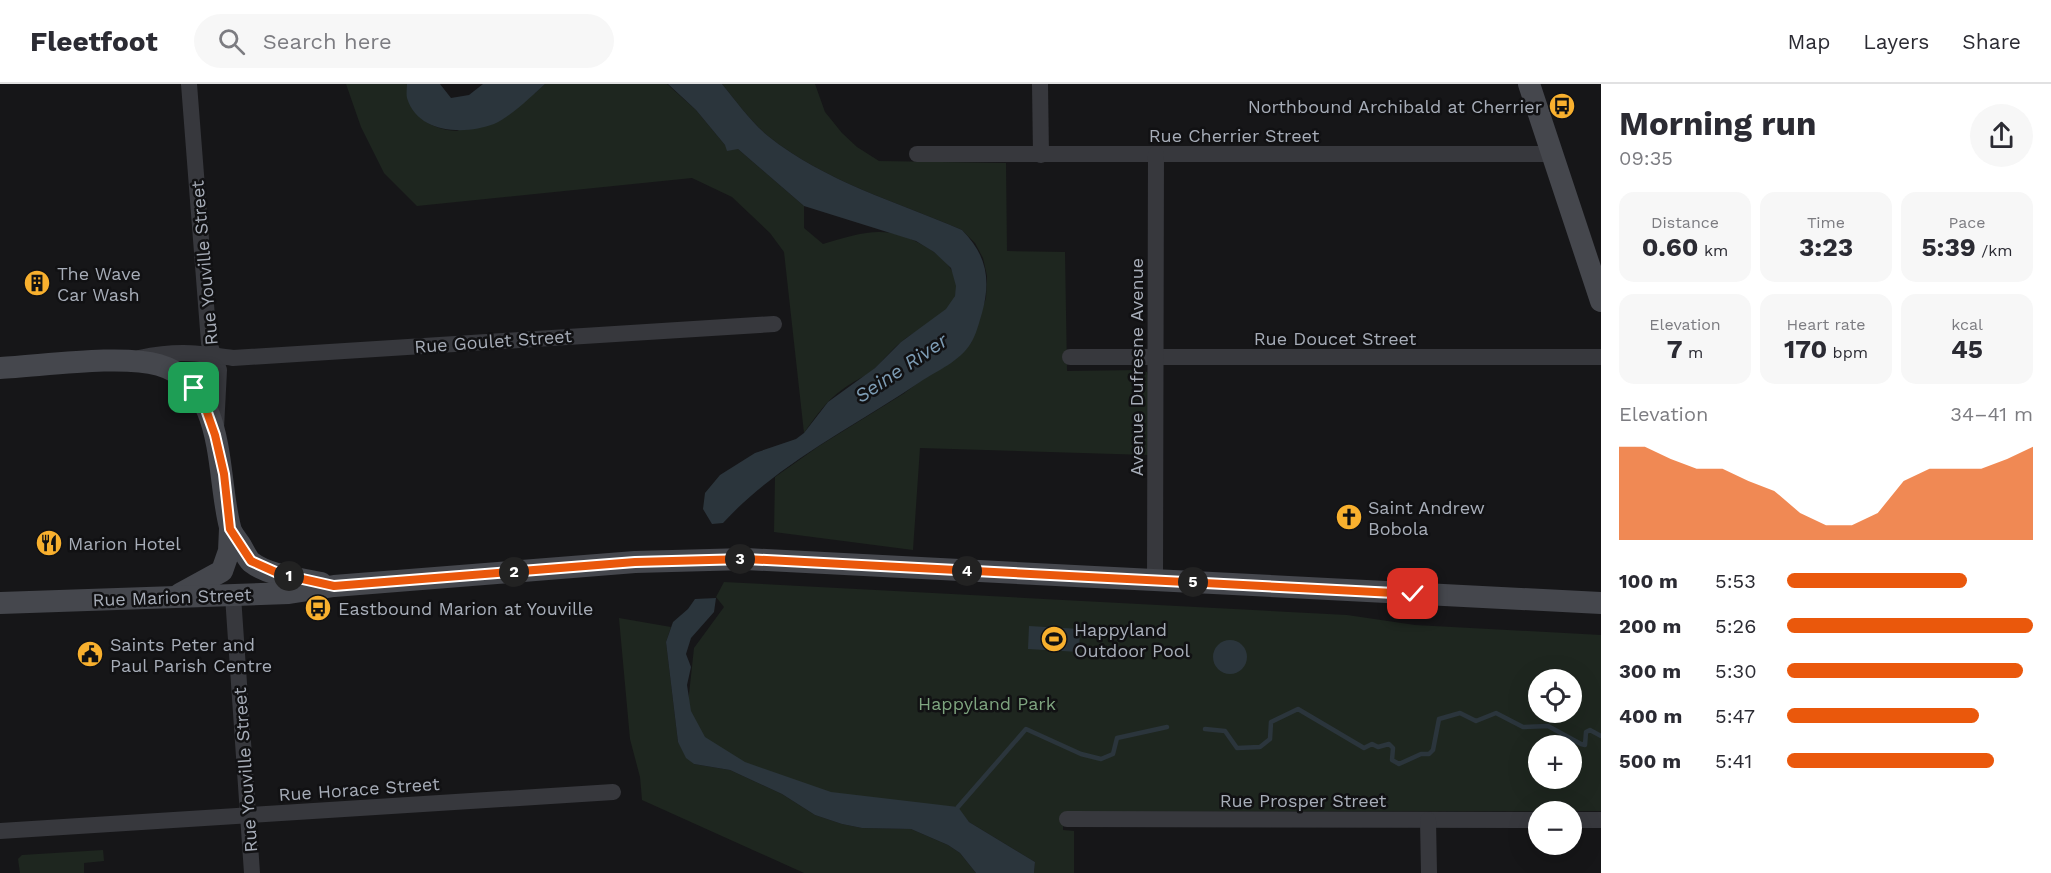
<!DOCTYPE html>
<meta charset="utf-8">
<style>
body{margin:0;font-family:"Work Sans",sans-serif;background:#f7f7f7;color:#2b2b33;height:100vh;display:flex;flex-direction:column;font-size:22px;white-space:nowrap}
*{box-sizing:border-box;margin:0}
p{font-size:20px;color:#7c7c81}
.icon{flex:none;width:33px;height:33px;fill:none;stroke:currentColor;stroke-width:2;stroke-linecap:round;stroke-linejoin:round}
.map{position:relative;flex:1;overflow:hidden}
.side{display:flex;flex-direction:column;background:#fff;width:450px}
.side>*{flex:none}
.controls{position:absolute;left:1528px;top:585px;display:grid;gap:12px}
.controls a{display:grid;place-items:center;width:54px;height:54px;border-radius:50%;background:#fff;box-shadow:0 6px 24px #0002;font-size:30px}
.pin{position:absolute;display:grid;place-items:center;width:51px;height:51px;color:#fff;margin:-26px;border-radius:12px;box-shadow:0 3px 9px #0006}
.km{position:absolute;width:30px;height:30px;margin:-15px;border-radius:50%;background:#222;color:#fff;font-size:16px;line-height:30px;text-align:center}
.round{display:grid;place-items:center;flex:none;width:63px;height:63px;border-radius:32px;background:#f7f7f7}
.summary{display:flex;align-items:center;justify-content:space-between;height:102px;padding:0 18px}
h1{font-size:33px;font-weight:700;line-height:45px}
.stats{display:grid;grid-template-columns:repeat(3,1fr);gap:9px;height:102px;padding:6px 18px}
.stats div{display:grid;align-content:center;border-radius:15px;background:#f7f7f7;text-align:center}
.stats b{font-size:26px;font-weight:700}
.stats small{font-size:16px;font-weight:400}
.stats p{font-size:16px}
.chart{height:168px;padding:12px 18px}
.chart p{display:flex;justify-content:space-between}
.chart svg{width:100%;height:108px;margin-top:6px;fill:#ea580c;opacity:.7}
ul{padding:0 18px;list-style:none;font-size:20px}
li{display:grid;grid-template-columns:96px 72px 1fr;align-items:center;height:45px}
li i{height:15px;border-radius:8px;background:#ea580c}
header{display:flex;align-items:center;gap:36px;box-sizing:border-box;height:84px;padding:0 30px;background:#fff;border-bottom:2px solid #e1e1e2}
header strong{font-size:28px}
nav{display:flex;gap:33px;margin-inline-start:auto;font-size:21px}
.search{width:420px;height:54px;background:#f7f7f7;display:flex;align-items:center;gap:15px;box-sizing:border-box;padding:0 21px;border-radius:33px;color:#7c7c81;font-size:22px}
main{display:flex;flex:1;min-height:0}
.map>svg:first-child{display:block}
.green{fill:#1e261f;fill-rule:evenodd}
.water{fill:#2b353c}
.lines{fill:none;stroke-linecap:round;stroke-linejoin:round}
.stream{stroke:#2b353c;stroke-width:4.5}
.minor{stroke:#37383d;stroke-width:16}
.secondary{stroke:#45474d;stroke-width:22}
.route-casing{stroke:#fff;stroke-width:12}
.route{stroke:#ea580c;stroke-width:8}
.labels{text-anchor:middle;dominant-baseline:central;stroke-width:5;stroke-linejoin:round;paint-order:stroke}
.poi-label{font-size:18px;fill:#a7adb8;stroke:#111113;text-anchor:start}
.street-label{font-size:18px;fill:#a7adb8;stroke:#111113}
.park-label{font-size:18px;fill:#7ea47f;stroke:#111113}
.water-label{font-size:20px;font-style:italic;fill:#7d9cb4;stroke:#111113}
</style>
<header>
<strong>Fleetfoot</strong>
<div class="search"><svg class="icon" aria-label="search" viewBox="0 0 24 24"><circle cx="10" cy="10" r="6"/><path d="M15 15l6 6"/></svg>Search here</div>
<nav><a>Map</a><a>Layers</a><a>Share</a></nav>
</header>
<main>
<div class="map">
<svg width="1601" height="789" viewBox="0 0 1601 789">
<rect width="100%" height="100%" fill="#161618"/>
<!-- green -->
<g class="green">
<path d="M346,0H407C410,30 426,45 457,47L535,9L545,0H667L696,26L725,61L738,65L804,122V144L823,160C866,148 886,139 928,164C944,174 962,191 955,212C948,234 917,244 900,259C890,267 883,277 874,285C865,293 853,297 843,305C827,316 815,333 804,349L784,168L770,149L732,113L692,94L417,122L384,89L361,43Z"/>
<path d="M722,0H815L825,28L842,49L857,63L879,77L1006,79L1007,167L1065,168L1067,287L1141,286L1147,288L1149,295L1148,371L920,364L913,466L774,448L775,393L819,362L903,310L971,259L986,214L987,192L983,174L975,159L962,146C897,118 824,97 768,52C751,38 736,17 722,0Z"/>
<path d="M724,498L1347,531L1415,541L1601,551V727L1063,728V746L1074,747V789H1034L1035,778L969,738L959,727L834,713L728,675L686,638L694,564L724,523L716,513ZM1539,596H1572V628H1539ZM1539,662H1572V694H1539Z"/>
<polygon points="619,534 671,543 666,558 678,658 694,680 730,686 782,710 815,731 842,740 862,744 911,745 948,761 960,769 976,789 804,789 642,716 640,693 630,655"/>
<polygon points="103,766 104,777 84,779 84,789 20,789 18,775 22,771"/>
</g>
<!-- water -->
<g class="water">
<path d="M407,0H440L451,14L469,11L483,0H545C533,11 509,34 494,40C465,51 418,50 407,14C406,10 407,4 407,0Z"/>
<path d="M668,0H722C736,17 751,38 768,52C824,97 897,118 962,146C987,171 991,196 982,229C979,239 976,251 971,259C959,278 938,286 920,298C855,342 777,380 723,439L712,440L703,425L705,409L720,391L755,369L796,355L804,349L828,318L875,284L901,258L946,225L955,212L956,202L951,184L934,168L916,157L804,122L738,65L727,67L725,61L696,26Z"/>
<polygon points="716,514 714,528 691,554 686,570 691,583 687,601 691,627 705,653 745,678 831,708 958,723 969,738 1035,778 1034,789 976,789 960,769 948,761 911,745 862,744 842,740 815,731 782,710 730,686 694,680 686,674 678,658 666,558 673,538 688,525 695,515"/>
<polygon points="1029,542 1080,545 1079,568 1028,565"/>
<circle cx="1230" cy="573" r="17"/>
</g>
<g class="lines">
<!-- stream -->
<g class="stream">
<polyline points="1205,645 1225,647 1237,664 1260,663 1270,655 1271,638 1298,625 1364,664 1372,660 1378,663 1389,660 1393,664 1392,676 1399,680 1421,670 1429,670 1433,666 1439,635 1460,629 1476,637 1496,629 1523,643 1548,642 1581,660 1585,661 1586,648 1590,646 1601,652"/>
<polyline points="958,723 1026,645 1081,670 1101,675 1113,670 1117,654 1167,643"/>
</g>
<!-- minor -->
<g class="minor">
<polyline points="189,0 209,259 219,286 216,344"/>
<polyline points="1040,0 1041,71"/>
<polyline points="917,70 1551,70"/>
<polyline points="1070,273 1601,273"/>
<path d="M139,274C179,266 194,269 233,274L774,240"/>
<polyline points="1155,496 1156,70"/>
<polyline points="233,512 252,789"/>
<polyline points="1067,735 1539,736"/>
<polyline points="1428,736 1429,789"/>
<polyline points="1572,736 1601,736"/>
<polyline points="0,747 613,708"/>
</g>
<!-- secondary -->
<g class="secondary">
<polyline points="1529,0 1601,217"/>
<path d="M0,284C42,282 121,270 159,281C227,301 216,390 230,443C231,450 238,456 241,462C244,467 247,474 251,478C269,492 299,494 321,499"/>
<polyline points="180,510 222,487 229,467 230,445"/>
<polyline points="0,519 289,509 334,502 635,478 746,475 1601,519"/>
</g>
</g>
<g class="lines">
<defs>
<polyline id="route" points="194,304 203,317 215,351 224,390 230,445 251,477 280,490 334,502 635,478 746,475 1413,510"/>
</defs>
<!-- route casing -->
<use href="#route" class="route-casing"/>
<!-- route -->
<use href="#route" class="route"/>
</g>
<!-- icons -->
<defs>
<symbol id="bus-disc" viewBox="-11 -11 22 22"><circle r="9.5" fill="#f8b02e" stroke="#111113"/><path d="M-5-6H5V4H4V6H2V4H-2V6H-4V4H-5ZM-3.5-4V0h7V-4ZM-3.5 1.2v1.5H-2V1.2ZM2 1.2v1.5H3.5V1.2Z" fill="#111"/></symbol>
<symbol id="building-disc" viewBox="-11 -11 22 22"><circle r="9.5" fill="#f8b02e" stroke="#111113"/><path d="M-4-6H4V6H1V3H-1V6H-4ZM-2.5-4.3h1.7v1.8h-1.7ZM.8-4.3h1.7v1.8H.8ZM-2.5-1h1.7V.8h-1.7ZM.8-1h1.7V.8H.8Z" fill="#111"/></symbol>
<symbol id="church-disc" viewBox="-11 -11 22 22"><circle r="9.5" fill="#f8b02e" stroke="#111113"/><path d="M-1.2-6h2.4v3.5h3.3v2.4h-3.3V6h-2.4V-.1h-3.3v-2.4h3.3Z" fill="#111"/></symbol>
<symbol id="restaurant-disc" viewBox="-11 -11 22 22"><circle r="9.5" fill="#f8b02e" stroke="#111113"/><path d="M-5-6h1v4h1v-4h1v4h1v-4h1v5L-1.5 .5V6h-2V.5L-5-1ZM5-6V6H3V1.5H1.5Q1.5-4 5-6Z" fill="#111"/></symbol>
<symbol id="stadium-disc" viewBox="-11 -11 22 22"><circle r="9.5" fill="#f8b02e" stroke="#111113"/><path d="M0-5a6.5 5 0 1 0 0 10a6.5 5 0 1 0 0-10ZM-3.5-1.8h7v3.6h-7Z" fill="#111"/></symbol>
<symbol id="civic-disc" viewBox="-11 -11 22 22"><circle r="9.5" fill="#f8b02e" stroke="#111113"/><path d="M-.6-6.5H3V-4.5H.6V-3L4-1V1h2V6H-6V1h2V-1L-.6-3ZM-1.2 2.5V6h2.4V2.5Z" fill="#111"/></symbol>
</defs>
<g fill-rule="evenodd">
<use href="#bus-disc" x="1547" y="7" width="30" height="30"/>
<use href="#building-disc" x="22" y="184" width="30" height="30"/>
<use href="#church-disc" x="1334" y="418" width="30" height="30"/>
<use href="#restaurant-disc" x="34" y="444" width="30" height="30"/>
<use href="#bus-disc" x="303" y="509" width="30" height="30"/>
<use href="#stadium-disc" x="1039" y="540" width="30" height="30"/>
<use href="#civic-disc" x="75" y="555" width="30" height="30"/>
</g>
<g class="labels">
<!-- poi labels -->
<g class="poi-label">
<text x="1542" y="22" text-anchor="end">Northbound Archibald at Cherrier</text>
<text x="57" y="189">The Wave<tspan x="57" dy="21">Car Wash</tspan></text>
<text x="1368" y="423">Saint Andrew<tspan x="1368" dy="21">Bobola</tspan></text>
<text x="68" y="459">Marion Hotel</text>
<text x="338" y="524">Eastbound Marion at Youville</text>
<text x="1074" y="545">Happyland<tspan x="1074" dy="21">Outdoor Pool</tspan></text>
<text x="110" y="560">Saints Peter and<tspan x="110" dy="21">Paul Parish Centre</tspan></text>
</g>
<!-- street labels -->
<g class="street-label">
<text x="1234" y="51">Rue Cherrier Street</text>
<text transform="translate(204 179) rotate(-95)">Rue Youville Street</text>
<text x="1335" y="254">Rue Doucet Street</text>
<text transform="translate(493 257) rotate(-4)">Rue Goulet Street</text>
<text transform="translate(1136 283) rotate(-90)">Avenue Dufresne Avenue</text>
<text transform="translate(172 513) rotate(-2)">Rue Marion Street</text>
<text transform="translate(245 686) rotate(-94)">Rue Youville Street</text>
<text transform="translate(359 705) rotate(-4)">Rue Horace Street</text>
<text x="1303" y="716">Rue Prosper Street</text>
</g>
<!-- park labels -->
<g class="park-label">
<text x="987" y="619">Happyland Park</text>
</g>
<!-- water labels -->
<g class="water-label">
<text transform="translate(901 284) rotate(-34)">Seine River</text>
</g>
</g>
</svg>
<div class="controls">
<a><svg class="icon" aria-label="locate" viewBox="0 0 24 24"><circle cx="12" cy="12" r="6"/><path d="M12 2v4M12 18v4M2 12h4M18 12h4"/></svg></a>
<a>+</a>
<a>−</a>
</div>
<div class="pin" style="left:194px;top:304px;background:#1e9e55"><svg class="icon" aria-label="arrive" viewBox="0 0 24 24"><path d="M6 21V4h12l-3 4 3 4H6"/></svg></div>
<div class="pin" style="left:1413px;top:510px;background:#d93025"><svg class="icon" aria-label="check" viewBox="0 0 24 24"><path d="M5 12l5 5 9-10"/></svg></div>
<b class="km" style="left:289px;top:492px">1</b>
<b class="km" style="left:514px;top:488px">2</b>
<b class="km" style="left:740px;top:475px">3</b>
<b class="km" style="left:967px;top:487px">4</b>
<b class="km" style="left:1193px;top:498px">5</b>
</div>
<section class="side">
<div class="summary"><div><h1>Morning run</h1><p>09:35</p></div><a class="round"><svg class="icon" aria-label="share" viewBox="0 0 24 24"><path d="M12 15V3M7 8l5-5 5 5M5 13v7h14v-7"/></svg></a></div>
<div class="stats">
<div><p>Distance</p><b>0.60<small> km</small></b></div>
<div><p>Time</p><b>3:23</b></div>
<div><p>Pace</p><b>5:39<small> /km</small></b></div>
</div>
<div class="stats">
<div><p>Elevation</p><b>7<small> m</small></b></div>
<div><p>Heart rate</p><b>170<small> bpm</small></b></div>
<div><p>kcal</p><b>45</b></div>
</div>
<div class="chart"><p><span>Elevation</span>34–41 m</p>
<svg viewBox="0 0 160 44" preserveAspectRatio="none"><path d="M0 44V6L10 6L20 11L30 15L40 15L50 20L60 24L70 33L80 38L90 38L100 33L110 20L120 15L130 15L140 15L150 11L160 6V44z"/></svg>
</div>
<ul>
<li><b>100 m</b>5:53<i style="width:73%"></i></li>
<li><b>200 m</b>5:26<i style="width:100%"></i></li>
<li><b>300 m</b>5:30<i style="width:96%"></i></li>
<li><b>400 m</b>5:47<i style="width:78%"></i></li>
<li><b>500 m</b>5:41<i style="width:84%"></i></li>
</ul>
</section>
</main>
